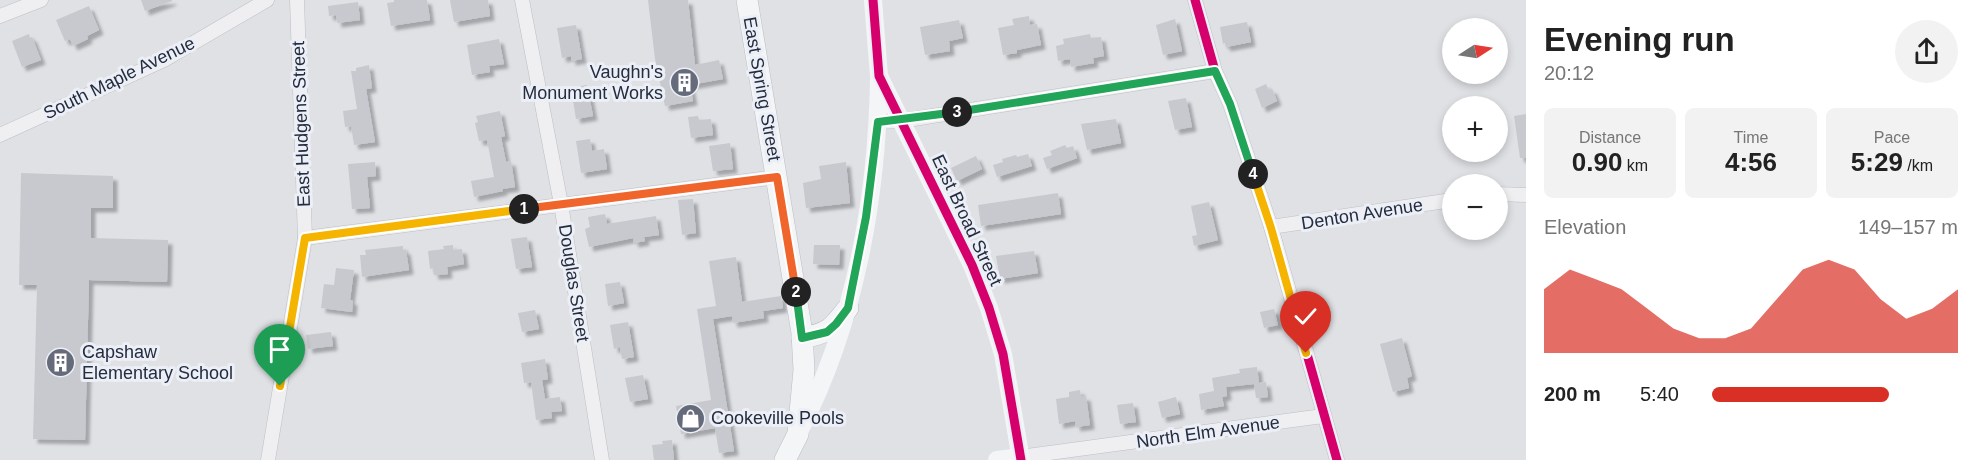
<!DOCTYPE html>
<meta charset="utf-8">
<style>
body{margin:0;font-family:Helvetica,sans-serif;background:#f2f2f2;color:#222;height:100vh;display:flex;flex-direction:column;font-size:22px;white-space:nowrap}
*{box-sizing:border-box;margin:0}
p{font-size:20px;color:#767676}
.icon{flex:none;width:33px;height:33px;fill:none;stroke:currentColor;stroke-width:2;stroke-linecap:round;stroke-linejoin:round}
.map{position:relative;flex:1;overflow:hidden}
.drawer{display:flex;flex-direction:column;background:#fff;width:450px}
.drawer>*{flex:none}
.needle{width:39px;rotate:78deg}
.tools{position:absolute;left:1442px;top:18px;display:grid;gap:12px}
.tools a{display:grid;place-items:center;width:66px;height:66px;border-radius:50%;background:#fff;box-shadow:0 3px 9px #0003;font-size:30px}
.pin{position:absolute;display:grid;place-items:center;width:51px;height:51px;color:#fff;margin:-62px -26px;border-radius:50% 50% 50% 0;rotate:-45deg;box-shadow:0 0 6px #0007}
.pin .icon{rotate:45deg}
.km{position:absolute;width:30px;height:30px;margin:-15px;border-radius:50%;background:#222;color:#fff;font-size:16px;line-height:30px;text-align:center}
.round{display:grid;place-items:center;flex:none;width:63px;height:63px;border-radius:32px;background:#f2f2f2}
.summary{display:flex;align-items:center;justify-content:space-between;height:102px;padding:0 18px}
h1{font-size:33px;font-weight:600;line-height:45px}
.metrics{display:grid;grid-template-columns:repeat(3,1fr);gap:9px;height:102px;padding:6px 18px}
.metrics div{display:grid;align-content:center;border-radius:9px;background:#f2f2f2;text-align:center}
.metrics b{font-size:26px;font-weight:600}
.metrics small{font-size:16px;font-weight:400}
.metrics p{font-size:16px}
.chart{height:168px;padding:12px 18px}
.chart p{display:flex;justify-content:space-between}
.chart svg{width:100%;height:108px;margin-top:6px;fill:#d93025;opacity:.7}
ul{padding:0 18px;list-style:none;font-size:20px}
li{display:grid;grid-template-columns:96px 72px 1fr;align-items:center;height:45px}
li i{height:15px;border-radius:8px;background:#d93025}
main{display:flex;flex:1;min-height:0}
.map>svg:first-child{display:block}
.building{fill:#c7c9ce;filter:url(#shadow)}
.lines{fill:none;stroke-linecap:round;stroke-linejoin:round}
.street-casing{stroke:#bdbfc3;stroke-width:15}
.primary-casing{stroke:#bbbec3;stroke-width:22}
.street{stroke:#efeff2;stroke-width:14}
.secondary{stroke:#f3f5f6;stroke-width:18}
.primary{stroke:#f3f5f6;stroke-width:21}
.cycleway-casing{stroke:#eceff6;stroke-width:13}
.cycleway{stroke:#d6006c;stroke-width:9}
.split-1-casing{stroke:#fff;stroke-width:12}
.split-2-casing{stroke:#fff;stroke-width:12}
.split-3-casing{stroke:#fff;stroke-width:12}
.split-4-casing{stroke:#fff;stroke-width:12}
.split-5-casing{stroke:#fff;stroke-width:12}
.split-1{stroke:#f5b400;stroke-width:8}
.split-2{stroke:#f0652b;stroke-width:8}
.split-3{stroke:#22a559;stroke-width:8}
.split-4{stroke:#22a559;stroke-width:8}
.split-5{stroke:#f5b400;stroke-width:8}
.labels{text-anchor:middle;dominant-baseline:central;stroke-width:6;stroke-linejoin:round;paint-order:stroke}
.poi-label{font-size:18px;fill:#242c40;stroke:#eceff6;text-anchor:start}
.street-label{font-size:18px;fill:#242c40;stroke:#eceff6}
</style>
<main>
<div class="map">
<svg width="1526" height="460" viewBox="0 0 1526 460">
<defs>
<filter id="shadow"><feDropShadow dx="4.5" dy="4.5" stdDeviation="1.5" flood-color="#0004"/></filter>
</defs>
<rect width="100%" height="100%" fill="#dfe1e5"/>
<!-- building -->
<g class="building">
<polygon points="141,0 172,0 172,1 145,11"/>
<polygon points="394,0 427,0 430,20 391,26 387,3 394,2"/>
<polygon points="450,0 488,0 490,16 454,22"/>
<polygon points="648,0 688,0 695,65 719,60 723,79 690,85 693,101 665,106 655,59"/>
<polygon points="358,2 360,20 337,23 336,15 329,16 328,6"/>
<polygon points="89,6 99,30 87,36 88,39 73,46 70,39 65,41 56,20"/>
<polygon points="1029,16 1030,25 1037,24 1041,45 1017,50 1017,53 1003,55 998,28 1014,25 1012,19"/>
<polygon points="1175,19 1182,51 1163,55 1156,25"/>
<polygon points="959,20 963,38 949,41 950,51 925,55 920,27"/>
<polygon points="1247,22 1251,42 1226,47 1225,43 1223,44 1220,27"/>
<polygon points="576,25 582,59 571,61 571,56 562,58 557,28"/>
<polygon points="29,34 30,38 32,37 41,60 22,67 12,41"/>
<polygon points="1090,34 1091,38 1101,37 1104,56 1093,58 1094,63 1071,67 1070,59 1058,61 1056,46 1064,44 1063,39"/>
<polygon points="499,39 504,64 489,66 490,72 472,75 467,45"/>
<polygon points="369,65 372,88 366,89 375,142 354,145 351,126 345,127 343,111 357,109 351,71 356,71 356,68"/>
<polygon points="1266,84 1269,90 1272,89 1277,101 1262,108 1255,89"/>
<polygon points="587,85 593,116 576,119 571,88"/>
<polygon points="1186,98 1192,127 1175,130 1168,101"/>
<polygon points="500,111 505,136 501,137 506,162 511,161 515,187 502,189 503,191 474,197 471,181 494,177 487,140 479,141 475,123 478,122 476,116"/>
<polygon points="1526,114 1526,158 1520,158 1514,116"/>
<polygon points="698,116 699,120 711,119 713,135 691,138 688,117"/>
<polygon points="1116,119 1121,143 1087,150 1081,124"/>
<polygon points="590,139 592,151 604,149 607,169 581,173 576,141"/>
<polygon points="730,143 733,169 713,171 709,146"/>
<polygon points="1065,145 1067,148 1073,146 1077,158 1047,169 1043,158 1052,155 1050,151"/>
<polygon points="1028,154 1032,166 997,177 993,165 1003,162 1002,159 1016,155 1017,157"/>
<polygon points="976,156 982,169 957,181 951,168"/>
<polygon points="375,162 376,176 367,177 370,208 352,209 348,164"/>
<polygon points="846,162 850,203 806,208 803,183 821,179 819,166"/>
<polygon points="21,173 113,176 113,208 91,208 91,238 168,240 167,282 89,280 85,440 33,439 37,285 19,285"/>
<polygon points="1058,193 1061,214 981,226 978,205"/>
<polygon points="693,199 696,233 682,235 678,200"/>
<polygon points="1209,202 1218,240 1194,246 1192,236 1197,235 1191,206"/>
<polygon points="605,214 607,224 656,216 659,235 644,237 645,241 634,243 633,238 589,247 585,229 590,227 588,217"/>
<polygon points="527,237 532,267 516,269 511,239"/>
<polygon points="453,245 453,250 462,249 464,264 447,267 448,274 434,275 433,268 430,269 428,251 444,249 443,246"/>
<polygon points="814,245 840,245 839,265 813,264"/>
<polygon points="403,246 403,250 406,250 409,270 362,277 360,255 366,255 365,250"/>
<polygon points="1034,251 1038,273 1000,279 996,256"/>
<polygon points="736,257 742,302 781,296 783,308 763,311 764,318 733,323 732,316 713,319 734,451 719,453 715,428 681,434 676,406 711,400 697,309 716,306 709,261"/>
<polygon points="336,268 354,270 350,300 353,301 352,312 321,308 324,284 334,285"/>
<polygon points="620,282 624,303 608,306 605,284"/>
<polygon points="1274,309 1278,325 1264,328 1260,312"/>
<polygon points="535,310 539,329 522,332 518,313"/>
<polygon points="628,322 634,357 622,359 620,347 614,349 610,325"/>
<polygon points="331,332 333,346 308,349 306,335"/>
<polygon points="1402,338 1412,376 1407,378 1409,388 1393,392 1380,344"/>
<polygon points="545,359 548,379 542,380 545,399 560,397 562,411 551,412 552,418 536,420 531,382 524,383 521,363"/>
<polygon points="1257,367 1259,383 1266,382 1268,397 1256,398 1254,384 1226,387 1227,396 1222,397 1224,406 1201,410 1199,394 1214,391 1212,378 1240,373 1239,369"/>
<polygon points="643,375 648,399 630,402 625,378"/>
<polygon points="1080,390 1081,397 1086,396 1090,425 1076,427 1075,421 1059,424 1056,399 1069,397 1069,392"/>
<polygon points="1176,397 1180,414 1162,418 1158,402"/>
<polygon points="1133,403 1136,422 1120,424 1117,405"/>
<polygon points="672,440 674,460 654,460 652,445 663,444 662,441"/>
</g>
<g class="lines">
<defs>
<g id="street">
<polyline points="522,0 561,204 602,460"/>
<polyline points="1195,0 1215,71 1230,104 1271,227 1337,460"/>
<polyline points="0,16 41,0"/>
<polyline points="878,122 901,121 1215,71"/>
<polyline points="0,135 164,60 267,0"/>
<polyline points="1497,194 1526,195"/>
<polyline points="1271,227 1452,200"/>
<polyline points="305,238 777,177"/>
<polyline points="1020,457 1323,416"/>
<polyline points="268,460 305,238 297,0"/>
</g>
<g id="primary">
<polyline points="747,0 802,333 804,370 798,434 785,460"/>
<path d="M802,338C829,333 832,329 848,308"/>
</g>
</defs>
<!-- street casing -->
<use href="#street" class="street-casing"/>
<!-- primary casing -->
<use href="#primary" class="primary-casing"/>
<!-- street -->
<use href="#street" class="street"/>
<!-- secondary -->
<g class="secondary">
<polyline points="873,0 879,76 972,265 989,308 1003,354 1021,460"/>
<path d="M800,430C855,323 877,198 879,79"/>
<polyline points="997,460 1020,457"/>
</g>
<!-- primary -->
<use href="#primary" class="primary"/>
<defs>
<g id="cycleway">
<polyline points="873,0 879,76 972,265 989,308 1003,354 1021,460"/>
<polyline points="1195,0 1215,71 1230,104 1271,227 1337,460"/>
<polyline points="305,238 777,177"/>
</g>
</defs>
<!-- cycleway casing -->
<use href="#cycleway" class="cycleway-casing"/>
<!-- cycleway -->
<use href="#cycleway" class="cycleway"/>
</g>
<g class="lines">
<defs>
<polyline id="split-1" points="280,386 305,238 524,209"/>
<polyline id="split-2" points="524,209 777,177 796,292"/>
<polyline id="split-3" points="796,292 802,338 827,332 836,324 848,308 866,217 878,122 957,112"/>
<polyline id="split-4" points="957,112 1215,71 1230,104 1253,174"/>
<polyline id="split-5" points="1253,174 1271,228 1306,353"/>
</defs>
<!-- split-1 casing -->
<use href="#split-1" class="split-1-casing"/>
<!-- split-2 casing -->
<use href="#split-2" class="split-2-casing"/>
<!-- split-3 casing -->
<use href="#split-3" class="split-3-casing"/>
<!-- split-4 casing -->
<use href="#split-4" class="split-4-casing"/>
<!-- split-5 casing -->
<use href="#split-5" class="split-5-casing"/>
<!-- split-1 -->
<use href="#split-1" class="split-1"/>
<!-- split-2 -->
<use href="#split-2" class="split-2"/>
<!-- split-3 -->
<use href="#split-3" class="split-3"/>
<!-- split-4 -->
<use href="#split-4" class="split-4"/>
<!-- split-5 -->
<use href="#split-5" class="split-5"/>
</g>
<!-- icons -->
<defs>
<symbol id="building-disc" viewBox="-11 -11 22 22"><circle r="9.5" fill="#656b7a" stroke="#eceff6"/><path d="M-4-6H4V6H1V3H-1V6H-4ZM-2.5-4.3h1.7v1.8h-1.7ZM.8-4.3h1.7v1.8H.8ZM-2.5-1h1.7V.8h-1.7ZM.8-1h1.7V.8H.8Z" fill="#fff"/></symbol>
<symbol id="shop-disc" viewBox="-11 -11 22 22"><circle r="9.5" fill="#656b7a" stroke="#eceff6"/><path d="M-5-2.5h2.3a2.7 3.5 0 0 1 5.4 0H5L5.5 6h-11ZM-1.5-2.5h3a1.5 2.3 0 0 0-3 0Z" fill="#fff"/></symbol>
</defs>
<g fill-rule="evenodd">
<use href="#building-disc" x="668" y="66" width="33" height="33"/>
<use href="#building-disc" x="44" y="346" width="33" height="33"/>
<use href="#shop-disc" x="674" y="402" width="33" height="33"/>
</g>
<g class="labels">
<!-- poi labels -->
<g class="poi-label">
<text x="663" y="72" text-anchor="end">Vaughn's<tspan x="663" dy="21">Monument Works</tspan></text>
<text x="82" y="352">Capshaw<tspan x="82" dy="21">Elementary School</tspan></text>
<text x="711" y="418">Cookeville Pools</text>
</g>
<!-- street labels -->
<g class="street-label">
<text transform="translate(119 78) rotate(-26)">South Maple Avenue</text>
<text transform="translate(762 89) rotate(80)">East Spring Street</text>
<text transform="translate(301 124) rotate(-92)">East Hudgens Street</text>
<text transform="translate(1362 214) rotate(-9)">Denton Avenue</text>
<text transform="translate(967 220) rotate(65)">East Broad Street</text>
<text transform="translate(574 283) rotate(81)">Douglas Street</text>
<text transform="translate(1208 432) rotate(-8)">North Elm Avenue</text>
</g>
</g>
</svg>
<div class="tools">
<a><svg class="needle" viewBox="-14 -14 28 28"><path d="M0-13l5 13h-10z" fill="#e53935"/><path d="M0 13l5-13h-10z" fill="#767676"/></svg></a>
<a>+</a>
<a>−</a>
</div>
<div class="pin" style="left:280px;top:386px;background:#1e9e55"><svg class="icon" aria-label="arrive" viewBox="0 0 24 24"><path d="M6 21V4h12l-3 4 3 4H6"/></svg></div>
<div class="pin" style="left:1306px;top:353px;background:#d93025"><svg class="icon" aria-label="check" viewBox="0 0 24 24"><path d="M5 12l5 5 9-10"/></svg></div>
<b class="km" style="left:524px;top:209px">1</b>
<b class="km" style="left:796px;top:292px">2</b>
<b class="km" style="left:957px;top:112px">3</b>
<b class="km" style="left:1253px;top:174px">4</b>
</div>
<section class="drawer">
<div class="summary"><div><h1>Evening run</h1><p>20:12</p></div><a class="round"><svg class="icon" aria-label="share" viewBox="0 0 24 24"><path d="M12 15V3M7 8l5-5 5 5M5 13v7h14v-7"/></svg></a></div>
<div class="metrics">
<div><p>Distance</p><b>0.90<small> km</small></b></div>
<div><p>Time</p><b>4:56</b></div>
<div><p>Pace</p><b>5:29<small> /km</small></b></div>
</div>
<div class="chart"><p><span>Elevation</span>149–157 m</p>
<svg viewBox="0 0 160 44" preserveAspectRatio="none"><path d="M0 44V18L10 10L20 14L30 18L40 26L50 34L60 38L70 38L80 34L90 22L100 10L110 6L120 10L130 22L140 30L150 26L160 18V44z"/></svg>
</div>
<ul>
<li><b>200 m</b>5:40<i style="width:72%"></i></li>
</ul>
</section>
</main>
